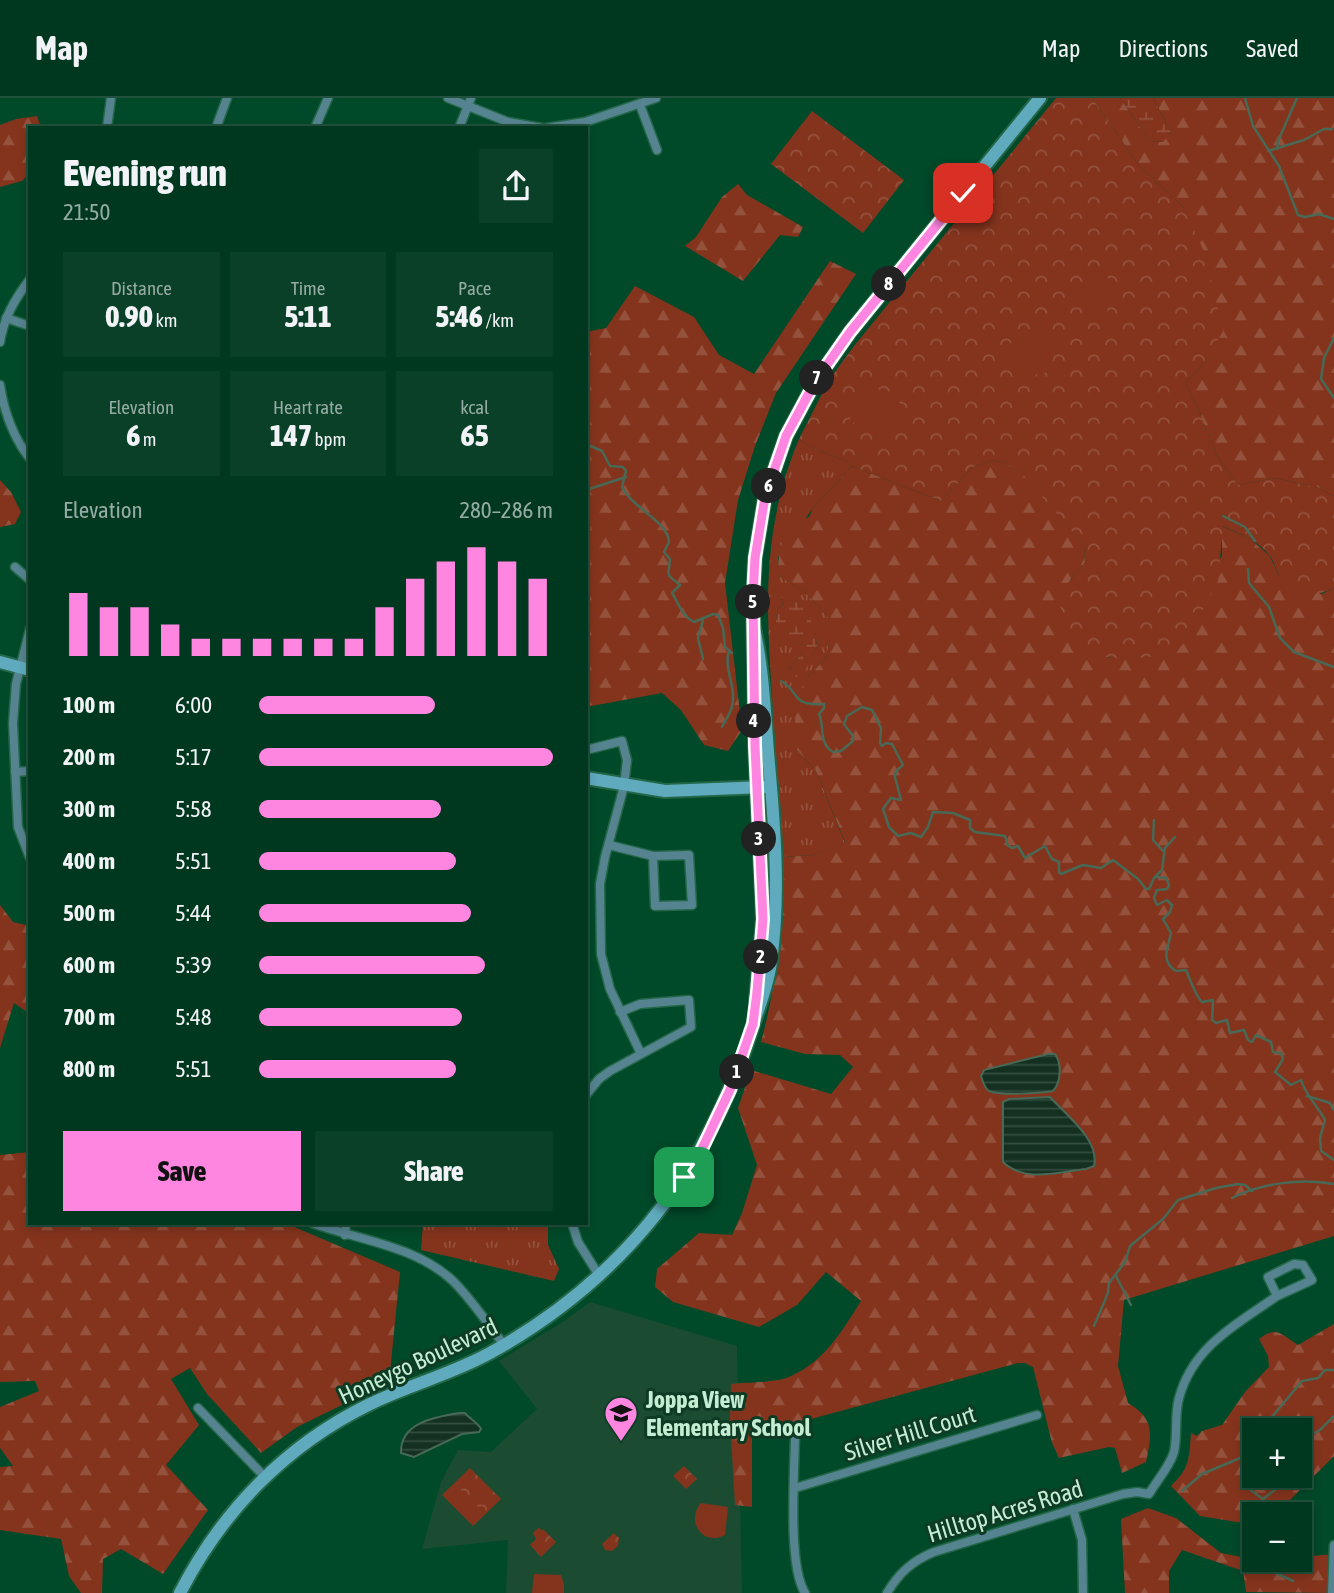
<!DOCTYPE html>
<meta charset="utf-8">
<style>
body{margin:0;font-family:"Asap Condensed",sans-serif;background:#0a3f28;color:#f1f3f6;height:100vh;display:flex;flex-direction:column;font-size:26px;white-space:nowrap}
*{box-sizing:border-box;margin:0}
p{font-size:23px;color:#95aca4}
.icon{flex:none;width:38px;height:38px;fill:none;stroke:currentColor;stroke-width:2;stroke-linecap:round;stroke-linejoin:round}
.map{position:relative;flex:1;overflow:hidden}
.details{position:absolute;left:28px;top:28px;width:560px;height:1099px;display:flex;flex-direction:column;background:#00371f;border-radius:0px;box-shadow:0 4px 10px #0003,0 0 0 2px #22513d}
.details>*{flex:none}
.tools{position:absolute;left:1242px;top:1320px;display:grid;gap:14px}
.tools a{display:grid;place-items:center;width:70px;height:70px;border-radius:0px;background:#00371f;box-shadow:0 4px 10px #0003,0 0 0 2px #22513d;font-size:35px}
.pin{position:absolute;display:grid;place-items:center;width:60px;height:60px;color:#fff;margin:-30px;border-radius:14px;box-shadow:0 4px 10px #0006}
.km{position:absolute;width:35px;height:35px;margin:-18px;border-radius:50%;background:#222;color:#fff;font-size:19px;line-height:35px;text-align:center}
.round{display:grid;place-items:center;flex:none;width:74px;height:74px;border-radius:0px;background:#0a3f28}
.summary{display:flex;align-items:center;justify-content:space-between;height:119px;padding:0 35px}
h1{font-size:38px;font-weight:800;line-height:52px}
.stats{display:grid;grid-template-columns:repeat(3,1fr);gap:10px;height:119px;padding:7px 35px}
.stats div{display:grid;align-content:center;border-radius:0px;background:#0a3f28;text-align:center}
.stats b{font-size:30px;font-weight:800}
.stats small{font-size:19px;font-weight:400}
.stats p{font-size:19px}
.chart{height:196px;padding:14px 35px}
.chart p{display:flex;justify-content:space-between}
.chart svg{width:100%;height:126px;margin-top:7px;stroke:#fe86e1;stroke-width:6}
.button{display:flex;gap:14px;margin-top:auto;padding:14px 35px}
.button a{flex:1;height:80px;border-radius:0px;background:#fe86e1;color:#111;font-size:28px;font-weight:800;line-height:80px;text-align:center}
.button a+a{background:#0a3f28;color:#f1f3f6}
ul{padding:0 35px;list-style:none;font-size:23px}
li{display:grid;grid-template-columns:112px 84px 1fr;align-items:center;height:52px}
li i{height:18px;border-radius:9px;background:#fe86e1}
header{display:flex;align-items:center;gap:42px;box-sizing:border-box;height:98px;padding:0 35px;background:#00371f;border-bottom:2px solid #22513d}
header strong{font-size:33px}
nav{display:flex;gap:38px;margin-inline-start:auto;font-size:24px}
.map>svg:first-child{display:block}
.built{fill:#1b4c32}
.grass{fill:url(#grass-tufts);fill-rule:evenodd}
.forest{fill:url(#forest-firs);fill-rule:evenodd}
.wetland{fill:url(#wetland-marsh)}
.park{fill:url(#park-crowns)}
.garden{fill:#84341d}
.water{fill:url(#water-rules);stroke:#486956;stroke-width:2}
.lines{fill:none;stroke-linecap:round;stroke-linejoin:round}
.stream{stroke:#486956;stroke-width:2.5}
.street-casing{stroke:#236748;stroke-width:11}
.secondary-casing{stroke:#236748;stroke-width:16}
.street{stroke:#55838f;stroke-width:8}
.secondary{stroke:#5faabd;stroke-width:12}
.route-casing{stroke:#fff;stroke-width:14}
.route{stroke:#fe86e1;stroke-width:9}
.labels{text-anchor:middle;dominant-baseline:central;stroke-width:6;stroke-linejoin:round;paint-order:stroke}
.street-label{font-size:24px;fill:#c5edd3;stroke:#0e3b24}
.poi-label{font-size:24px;font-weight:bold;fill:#c5edd3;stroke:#0e3b24;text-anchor:start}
</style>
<header>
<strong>Map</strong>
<nav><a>Map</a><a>Directions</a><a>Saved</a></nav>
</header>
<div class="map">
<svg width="1334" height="1495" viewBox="0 0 1334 1495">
<defs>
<pattern id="grass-tufts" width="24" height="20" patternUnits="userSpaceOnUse" patternTransform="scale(1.75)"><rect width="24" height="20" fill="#84341d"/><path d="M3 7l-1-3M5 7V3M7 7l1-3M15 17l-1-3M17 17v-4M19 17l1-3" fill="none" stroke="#94523d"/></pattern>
<pattern id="forest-firs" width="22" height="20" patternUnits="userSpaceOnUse" patternTransform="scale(1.75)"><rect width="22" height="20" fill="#84341d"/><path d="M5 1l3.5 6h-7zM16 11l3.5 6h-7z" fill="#94523d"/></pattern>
<pattern id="wetland-marsh" width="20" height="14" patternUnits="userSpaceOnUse" patternTransform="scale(1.75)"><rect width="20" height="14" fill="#84341d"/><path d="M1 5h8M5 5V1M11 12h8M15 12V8" fill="none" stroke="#94523d"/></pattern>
<pattern id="park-crowns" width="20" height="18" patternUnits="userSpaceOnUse" patternTransform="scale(1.75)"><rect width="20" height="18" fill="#84341d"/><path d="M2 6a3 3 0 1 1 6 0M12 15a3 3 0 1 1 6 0" fill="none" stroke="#94523d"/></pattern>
<pattern id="water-rules" width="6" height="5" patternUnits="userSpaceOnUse" patternTransform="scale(1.75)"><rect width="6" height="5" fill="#133020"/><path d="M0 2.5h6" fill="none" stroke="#344e40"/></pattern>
</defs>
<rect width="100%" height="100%" fill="#004929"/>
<!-- built -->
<polygon class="built" points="590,1204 737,1248 742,1495 506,1495 508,1442 422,1451 441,1384 458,1352 491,1354 537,1311 499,1263 561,1225"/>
<!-- grass -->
<g class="grass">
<path d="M799,341C814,355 841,357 852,368L813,410L778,459V477L805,494L830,521V541L826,560L807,580L797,652L816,673L845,745L813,757L782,759C779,706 775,652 772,599C766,505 762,430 799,341ZM781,500L798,505L815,532L817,548L801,579L790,572L791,568L803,554V547L796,545L775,527L778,510L783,507Z"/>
<polygon points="423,1125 548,1125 548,1147 559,1171 554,1183 421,1152"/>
</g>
<!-- forest -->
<g class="forest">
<polygon points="1092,0 1120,0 1150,43 1162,44 1171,34 1153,0 1334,0 1334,398 1315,388 1310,388 1276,380 1238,387 1217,358 1197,308 1185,285 1206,263 1184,110 1138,66"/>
<polygon points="37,18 41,30 30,30 30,75 22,83 0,89 0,27 16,21"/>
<polygon points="738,86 747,97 803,129 798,139 780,137 743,183 685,148 696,139 722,99"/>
<polygon points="830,163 856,176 776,295 755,348 738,402 725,485 742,632 728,653 704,647 681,612 662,595 586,609 586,234 606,230 635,188 694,219 719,257 754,276"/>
<path d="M993,362L1005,365L1025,378L1084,447L1085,465L1070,482L1108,560L1173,556L1222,457V428L1250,441L1269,457L1279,477L1322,496L1334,490V1138L1124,1202L1118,1268L1128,1305C1155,1321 1152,1336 1146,1364L1122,1375L1115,1350L1109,1349L1059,1360L1052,1345L1033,1269L1025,1265H1018L752,1337V1409L735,1407L730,1321L731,1286C747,1284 778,1285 791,1278C825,1263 842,1233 861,1203L826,1174L797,1207L759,1229L673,1204L655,1189L657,1171L699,1135L732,1137L742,1115L757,1067L738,1010L751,972L831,996L853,969L840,957L805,956L761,944C778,881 783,824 782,759L813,757L845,744L816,673L797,652L795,625V602L807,580L826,560L830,541V521L805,494L778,477C778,451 782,428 809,419L813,410L852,368L941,403L973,369Z"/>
<polygon points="0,382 11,394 21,414 15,426 0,429"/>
<polygon points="0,807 13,824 30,828 30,916 14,905 0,950"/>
<polygon points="30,1054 30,1125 285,1125 400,1174 389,1284 297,1329 261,1355 207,1296 190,1270 171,1281 199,1327 166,1367 208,1412 163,1476 121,1451 103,1461 102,1495 81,1495 69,1478 61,1441 0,1432 0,1369 13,1368 0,1350 0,1309 39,1293 35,1283 0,1284 0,1057"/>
<path d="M1334,1226V1358L1276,1416H1255V1427L1200,1418L1171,1388C1190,1370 1189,1360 1191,1335L1197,1338L1202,1333L1222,1327L1245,1294L1269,1269L1268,1258L1259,1241C1276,1227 1282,1237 1298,1247ZM1255,1332H1300V1377H1255Z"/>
<polygon points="1148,1410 1176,1420 1221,1455 1257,1462 1300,1461 1300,1459 1334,1456 1334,1495 1246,1494 1243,1473 1182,1452 1169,1473 1169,1495 1125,1495 1121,1421"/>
</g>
<!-- wetland -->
<g class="wetland">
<polygon points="1120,0 1153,0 1171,34 1163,44 1150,43"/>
<polygon points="781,499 798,505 806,512 815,532 817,548 802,579 796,579 790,573 791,568 803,554 803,547 787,543 777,534 775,527 778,510 783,507"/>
</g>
<!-- park -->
<g class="park">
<path d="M1056,0H1092L1138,66L1184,110L1205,156L1223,233L1206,263L1185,285L1197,308L1217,358L1238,387L1276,380L1310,388H1315L1334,398V490C1314,501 1295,496 1280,478C1276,472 1274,464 1270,458C1259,443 1239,436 1223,428L1218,483L1186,543L1173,556C1136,561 1071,571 1062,522C1060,512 1060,499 1065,490C1070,481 1078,473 1085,465L1084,447L1024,378L1005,365L993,362L973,369L941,403L852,368C841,357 814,355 799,341L829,282L854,248Z"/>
<polygon points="812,13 904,82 863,135 771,66"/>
<polygon points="684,1368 697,1381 686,1391 673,1378"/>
<polygon points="470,1370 501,1401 473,1428 442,1397"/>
<polygon points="538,1430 545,1433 556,1444 541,1459 530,1447 536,1441 533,1435"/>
<polygon points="614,1435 619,1440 618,1448 612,1453 605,1452 602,1446"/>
</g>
<!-- garden -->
<g class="garden">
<polygon points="1093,177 1107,179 1112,184 1106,219 1102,223 1085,220 1082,217 1087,181"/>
<polygon points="1016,232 1054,234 1048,274 1023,279 1005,260"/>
<polygon points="867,289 896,295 904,318 888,338 849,323"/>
<polygon points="472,1378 492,1398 483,1407 463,1387"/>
<polygon points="460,1391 480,1411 470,1420 450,1400"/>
<path d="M701,1405L728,1409L725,1437C703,1449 685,1423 701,1405Z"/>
<polygon points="534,1476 561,1477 564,1486 564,1495 532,1495"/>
</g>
<!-- water -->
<g class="water">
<path d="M1048,956H1055C1062,966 1061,984 1053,993C1041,995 1000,998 989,993C984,990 983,983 981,978L984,972Z"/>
<path d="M1050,999C1066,1017 1100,1042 1094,1068L1086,1071C1058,1074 1025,1085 1003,1064V1004L1009,1001Z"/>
<path d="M460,1315H465C470,1321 478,1325 481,1331L479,1334L462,1336L414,1359L401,1355C400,1324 436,1319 460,1315Z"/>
</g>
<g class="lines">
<!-- stream -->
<g class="stream">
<polyline points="1245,0 1253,28 1279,68 1298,117 1305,119 1319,116 1334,121"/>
<polyline points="1277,51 1278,43 1297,0"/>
<polyline points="1268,53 1304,42 1324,31 1332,31"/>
<polyline points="1334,240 1324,260 1321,281 1334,300"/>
<path d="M586,346L602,353L610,368L623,369L626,373L622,389C632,410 668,423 669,444L664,454L670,461C668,481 666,475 680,487L672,495C679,506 682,518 694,524L713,516L718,517L723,530L725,549L732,555"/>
<polyline points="586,392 626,379"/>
<polyline points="1223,418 1245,429 1255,443"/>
<polyline points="1248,471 1249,485 1269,509 1280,540 1294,554 1334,569"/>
<polyline points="703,522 698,540 703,561"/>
<path d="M781,583C802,595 789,608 824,606V610L819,616C825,629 818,645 833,654L841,653L853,643V638L844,626L847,618L862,609L872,612L881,630L880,645L882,648L886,645L892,646L903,667L896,673L895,679L901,702L891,700L883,711L889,729L898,738L911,735L921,739L928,729L933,714L953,715L970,722V730L975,734L1005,738L1008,748L1012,750L1018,748L1025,760L1045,748L1052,761L1059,764V774L1061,776L1083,767L1101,770L1113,762L1138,781L1146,791H1149L1154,780L1162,772L1165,750L1175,739"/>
<path d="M722,629C725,622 731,615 732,608C737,590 723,569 729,553"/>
<polyline points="1154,722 1153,742 1164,754"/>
<path d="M1156,779L1166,780L1169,787L1167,791L1157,792L1154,800L1157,807L1167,802L1172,807L1170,814L1163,821L1171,835C1168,850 1160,863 1176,873L1186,872C1190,881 1196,899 1202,904L1213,902L1212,922L1216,925L1227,922L1230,935L1244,932L1248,942L1252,944L1256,937L1271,944L1273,954L1281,955L1283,961L1275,974L1291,987L1301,982C1306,998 1317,1007 1325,1022L1320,1040L1321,1053L1334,1062"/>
<polyline points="1307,998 1330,1005 1334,1012"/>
<path d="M1232,1100C1261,1085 1303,1080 1334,1086"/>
<polyline points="1116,1178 1131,1207"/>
<polyline points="1094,1228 1108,1195 1109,1185 1125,1164 1130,1148 1163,1121 1178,1102 1216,1090 1238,1086 1245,1087 1252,1093"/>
<polyline points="1265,1332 1271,1320 1302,1283 1318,1280 1325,1272 1334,1272"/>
<polyline points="1300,1342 1320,1332 1334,1318"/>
<polyline points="1249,1391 1263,1401 1262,1404 1268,1416"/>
<polyline points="1182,1393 1202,1376 1238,1361 1255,1351"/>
<polyline points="1263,1401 1280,1388 1282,1377"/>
<polyline points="1267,1461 1276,1475 1293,1483"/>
</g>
<defs>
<g id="street">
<polyline points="448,0 508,24 542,30"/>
<polyline points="640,7 657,52"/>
<polyline points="107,30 111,0"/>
<polyline points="216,30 227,0"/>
<polyline points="315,30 328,0"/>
<polyline points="459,30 471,0"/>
<polyline points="546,30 585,24 656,0"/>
<polyline points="6,220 30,228"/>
<path d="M0,244C4,219 15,201 30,181"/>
<path d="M0,287C4,314 13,339 30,361"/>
<polyline points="15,469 30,482"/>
<polyline points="30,531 16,586 13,625 18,729 30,760"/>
<polyline points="590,651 622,643 627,662 624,688 605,759 600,786 601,856 610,891 641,956"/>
<polyline points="15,674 30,673"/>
<polyline points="609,747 653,758 689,757 692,807 655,808 653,758"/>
<polyline points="586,997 599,981 610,973 691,929 689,902 640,906 620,914"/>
<path d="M312,1125C359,1142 416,1148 453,1183C472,1202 488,1226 504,1247"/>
<polyline points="572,1125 578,1144 600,1179"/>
<polyline points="345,1137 346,1125"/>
<polygon points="1294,1166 1303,1167 1312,1182 1277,1198 1268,1179"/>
<polyline points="198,1310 264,1378"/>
<path d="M795,1334C795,1371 787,1466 805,1495"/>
<polyline points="795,1390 1037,1317"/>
<polyline points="1073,1411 1082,1442 1083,1495"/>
<path d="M887,1495C899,1475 912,1463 934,1454L1123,1396L1137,1394L1149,1396C1157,1382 1169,1370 1174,1354C1178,1336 1174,1318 1179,1300C1193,1248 1236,1227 1277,1198"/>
<polyline points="1332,1495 1334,1447"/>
</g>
<g id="secondary">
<polyline points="0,564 30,572"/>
<polyline points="586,680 665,693 764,689"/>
<polyline points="756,901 763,821 755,648 753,500 755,460 765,399 786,338 815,284 850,234 1040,0"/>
<path d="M180,1495C222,1413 286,1347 370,1306C409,1287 452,1276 490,1255C622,1182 708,1074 752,930C759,908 768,888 771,864C780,799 775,732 769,666C765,621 764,575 754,530"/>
</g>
</defs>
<!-- street casing -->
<use href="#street" class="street-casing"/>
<!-- secondary casing -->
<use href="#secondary" class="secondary-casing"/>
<!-- street -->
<use href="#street" class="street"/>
<!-- secondary -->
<use href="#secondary" class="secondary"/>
</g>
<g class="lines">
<defs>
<polyline id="route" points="684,1079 701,1053 730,992 753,926 757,894 763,821 755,648 753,499 755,460 765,399 786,338 815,284 850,234 963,95"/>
</defs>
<!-- route casing -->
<use href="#route" class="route-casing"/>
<!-- route -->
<use href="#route" class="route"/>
</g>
<!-- icons -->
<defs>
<symbol id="school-pin" viewBox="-11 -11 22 30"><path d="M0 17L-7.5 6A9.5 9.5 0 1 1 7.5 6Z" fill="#fe86e1" stroke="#0e3b24"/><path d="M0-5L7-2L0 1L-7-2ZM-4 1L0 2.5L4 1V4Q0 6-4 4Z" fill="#111"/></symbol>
</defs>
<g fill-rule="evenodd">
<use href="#school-pin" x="602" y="1296" width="38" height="52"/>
</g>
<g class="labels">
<!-- street labels -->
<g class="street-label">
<text transform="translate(418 1263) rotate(-25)">Honeygo Boulevard</text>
<text transform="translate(910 1335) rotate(-17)">Silver Hill Court</text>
<text transform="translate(1005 1413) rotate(-17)">Hilltop Acres Road</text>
</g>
<!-- poi labels -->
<g class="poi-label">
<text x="646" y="1301">Joppa View<tspan x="646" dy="28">Elementary School</tspan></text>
</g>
</g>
</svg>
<div class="tools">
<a>+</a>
<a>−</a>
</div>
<div class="pin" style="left:684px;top:1079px;background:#1e9e55"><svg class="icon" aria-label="arrive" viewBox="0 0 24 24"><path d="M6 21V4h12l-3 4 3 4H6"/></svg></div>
<div class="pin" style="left:963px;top:95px;background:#d93025"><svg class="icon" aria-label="check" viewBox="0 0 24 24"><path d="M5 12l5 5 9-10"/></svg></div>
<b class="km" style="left:737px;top:974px">1</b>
<b class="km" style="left:761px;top:859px">2</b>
<b class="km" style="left:759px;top:741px">3</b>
<b class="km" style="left:754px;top:623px">4</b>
<b class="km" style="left:753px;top:504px">5</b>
<b class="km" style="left:769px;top:388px">6</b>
<b class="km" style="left:817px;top:280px">7</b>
<b class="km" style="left:889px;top:186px">8</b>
<section class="details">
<div class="summary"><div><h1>Evening run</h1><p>21:50</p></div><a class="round"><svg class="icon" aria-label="share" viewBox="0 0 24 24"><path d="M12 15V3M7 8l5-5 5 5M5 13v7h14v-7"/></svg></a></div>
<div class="stats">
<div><p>Distance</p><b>0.90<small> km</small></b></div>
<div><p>Time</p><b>5:11</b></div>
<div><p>Pace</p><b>5:46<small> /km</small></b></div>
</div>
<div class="stats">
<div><p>Elevation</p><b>6<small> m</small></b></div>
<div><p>Heart rate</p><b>147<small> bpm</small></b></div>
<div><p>kcal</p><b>65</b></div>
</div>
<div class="chart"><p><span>Elevation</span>280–286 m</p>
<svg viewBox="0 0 160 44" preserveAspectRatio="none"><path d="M5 44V22M15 44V27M25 44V27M35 44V33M45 44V38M55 44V38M65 44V38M75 44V38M85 44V38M95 44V38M105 44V27M115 44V17M125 44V11M135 44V6M145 44V11M155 44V17"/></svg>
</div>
<ul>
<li><b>100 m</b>6:00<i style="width:60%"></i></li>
<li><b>200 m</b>5:17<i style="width:100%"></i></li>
<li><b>300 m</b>5:58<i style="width:62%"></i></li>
<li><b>400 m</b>5:51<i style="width:67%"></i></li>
<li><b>500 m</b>5:44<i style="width:72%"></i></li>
<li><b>600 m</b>5:39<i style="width:77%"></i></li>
<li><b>700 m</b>5:48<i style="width:69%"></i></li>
<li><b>800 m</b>5:51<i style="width:67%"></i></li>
</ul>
<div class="button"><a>Save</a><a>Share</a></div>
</section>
</div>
